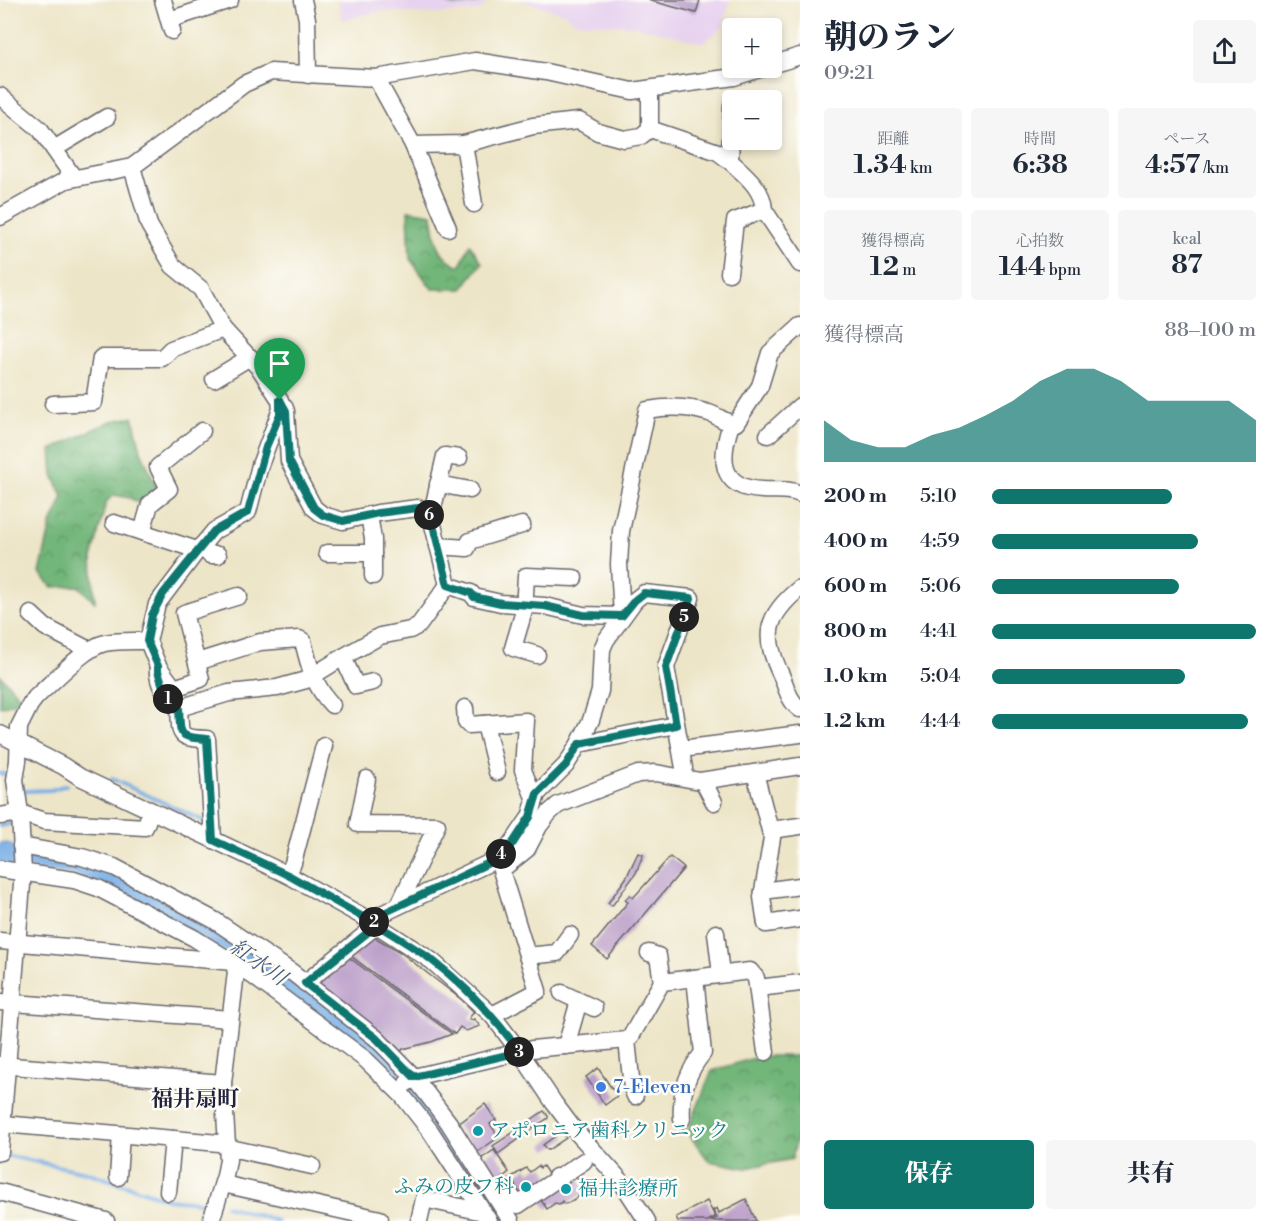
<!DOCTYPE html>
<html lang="ja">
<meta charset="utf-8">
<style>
body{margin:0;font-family:"Libre Bodoni","Noto Serif JP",serif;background:#f6f6f7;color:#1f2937;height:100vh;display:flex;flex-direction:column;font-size:22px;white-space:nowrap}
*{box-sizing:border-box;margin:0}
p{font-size:20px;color:#747a83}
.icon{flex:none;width:33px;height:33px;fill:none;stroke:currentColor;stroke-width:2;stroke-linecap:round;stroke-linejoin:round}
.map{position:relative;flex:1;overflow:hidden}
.drawer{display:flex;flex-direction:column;background:#fff;width:480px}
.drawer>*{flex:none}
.buttons{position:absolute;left:722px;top:18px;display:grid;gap:12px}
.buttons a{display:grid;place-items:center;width:60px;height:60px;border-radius:6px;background:#fff;box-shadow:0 3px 9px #0003;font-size:30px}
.pin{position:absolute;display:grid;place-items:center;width:51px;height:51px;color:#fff;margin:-62px -26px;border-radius:50% 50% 50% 0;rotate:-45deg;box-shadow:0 0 6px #0007}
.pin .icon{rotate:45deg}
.km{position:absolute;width:30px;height:30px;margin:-15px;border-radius:50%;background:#222;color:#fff;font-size:16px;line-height:30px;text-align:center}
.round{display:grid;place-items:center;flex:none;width:63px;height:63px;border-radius:6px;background:#f6f6f7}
.overview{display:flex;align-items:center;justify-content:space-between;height:102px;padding:0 24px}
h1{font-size:33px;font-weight:800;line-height:45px}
.stats{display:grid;grid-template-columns:repeat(3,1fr);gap:9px;height:102px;padding:6px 24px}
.stats div{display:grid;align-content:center;border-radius:6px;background:#f6f6f7;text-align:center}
.stats b{font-size:26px;font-weight:800}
.stats small{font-size:16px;font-weight:400}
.stats p{font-size:16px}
.chart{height:168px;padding:12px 24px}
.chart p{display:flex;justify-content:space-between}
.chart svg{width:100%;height:108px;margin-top:6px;fill:#0f766e;opacity:.7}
.cta{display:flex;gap:12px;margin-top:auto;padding:12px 24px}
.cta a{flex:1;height:69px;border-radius:6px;background:#0f766e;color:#fff;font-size:24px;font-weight:800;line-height:69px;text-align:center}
.cta a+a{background:#f6f6f7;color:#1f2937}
ul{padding:0 24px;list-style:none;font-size:20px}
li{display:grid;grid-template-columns:96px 72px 1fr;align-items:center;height:45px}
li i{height:15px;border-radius:8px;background:#0f766e}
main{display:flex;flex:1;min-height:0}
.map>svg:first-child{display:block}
.built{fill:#e7d2ef}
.forest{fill:url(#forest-crowns);stroke:#4a6c5a;stroke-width:1.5}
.pitch{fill:#8dd48e;stroke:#587b64;stroke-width:1.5}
.water{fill:url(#water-rules);stroke:#4c6890;stroke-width:1.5}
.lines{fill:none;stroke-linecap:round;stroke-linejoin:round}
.stream{stroke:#77aee6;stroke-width:4}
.river{stroke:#77aee6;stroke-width:21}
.building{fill:#bb9fc9}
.minor-casing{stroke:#69666c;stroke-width:19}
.minor{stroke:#fff;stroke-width:16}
.route-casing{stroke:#fff;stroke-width:12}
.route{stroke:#0f766e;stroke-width:8}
.shop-dot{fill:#3f7fe0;stroke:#fdfcf7;stroke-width:2}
.culture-dot{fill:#0f9aa8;stroke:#fdfcf7;stroke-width:2}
.labels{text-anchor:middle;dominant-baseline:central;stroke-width:5;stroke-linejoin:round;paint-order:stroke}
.shop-label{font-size:20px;fill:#366cbe;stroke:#fdfcf7;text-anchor:start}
.culture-label{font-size:20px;fill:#0d838f;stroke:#fdfcf7;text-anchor:start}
.water-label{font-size:21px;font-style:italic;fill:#445a7f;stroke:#fdfcf7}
.quarter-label{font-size:22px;font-weight:bold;fill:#22223b;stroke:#fdfcf7}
</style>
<main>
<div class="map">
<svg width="800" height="1221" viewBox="0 0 800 1221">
<defs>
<pattern id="forest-crowns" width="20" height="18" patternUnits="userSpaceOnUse" patternTransform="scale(1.5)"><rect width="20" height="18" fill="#72b679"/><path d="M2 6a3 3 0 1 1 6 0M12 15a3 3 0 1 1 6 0" fill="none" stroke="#5d9464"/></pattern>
<pattern id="water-rules" width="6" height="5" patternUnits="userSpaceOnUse" patternTransform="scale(1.5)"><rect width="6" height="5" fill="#77aee6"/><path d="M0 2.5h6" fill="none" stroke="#618dbc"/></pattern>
</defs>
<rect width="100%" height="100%" fill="#fdfcf7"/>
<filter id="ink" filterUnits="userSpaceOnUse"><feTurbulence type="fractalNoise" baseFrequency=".0167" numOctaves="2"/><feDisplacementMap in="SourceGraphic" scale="12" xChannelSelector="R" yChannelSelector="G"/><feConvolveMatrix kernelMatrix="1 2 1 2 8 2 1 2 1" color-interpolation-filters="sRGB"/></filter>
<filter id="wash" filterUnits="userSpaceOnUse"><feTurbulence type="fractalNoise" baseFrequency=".008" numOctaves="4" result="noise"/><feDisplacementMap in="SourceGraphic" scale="24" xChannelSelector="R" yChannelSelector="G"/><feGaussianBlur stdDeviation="1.35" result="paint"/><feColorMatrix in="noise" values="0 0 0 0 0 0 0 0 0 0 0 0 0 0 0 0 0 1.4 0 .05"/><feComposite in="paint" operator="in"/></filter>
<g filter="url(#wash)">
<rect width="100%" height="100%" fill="#ede5c7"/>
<!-- built -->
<g class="built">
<polygon points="338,0 490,0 479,11 436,14 382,11 342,20"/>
<polygon points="519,0 730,0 723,27 703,43 635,26 576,22 563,13"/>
</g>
<!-- forest -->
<g class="forest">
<path d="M408,210L432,214C435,237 436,257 460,266L470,244L482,263L462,289H432L410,259Z"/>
<polygon points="133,417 141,451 157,488 143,505 130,498 114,495 106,502 92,559 95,602 78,586 52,587 40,573 51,524 63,497 53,475 51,450 111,421"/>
<polygon points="0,675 23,700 0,707"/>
<polygon points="760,1056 800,1056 800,1126 792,1159 746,1168 709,1161 687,1132 712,1071"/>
</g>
<!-- pitch -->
<polygon class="pitch" points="438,0 479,0 478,3 454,6"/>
<!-- water -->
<polygon class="water" points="0,843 11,844 13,860 9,864 0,863"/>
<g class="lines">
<!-- stream -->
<g class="stream">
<polyline points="0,774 5,774"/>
<polyline points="112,779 206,822"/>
<polyline points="25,791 51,790 66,785"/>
<polyline points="0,826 12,823"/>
<polyline points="4,1155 86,1172 168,1199 210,1203"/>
<polyline points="226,1206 277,1221"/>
</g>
<!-- river -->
<polyline class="river" points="0,854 79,865 112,879 208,929 259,961 362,1040 396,1073 445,1135 499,1221"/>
</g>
<g id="blocks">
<!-- building -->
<g class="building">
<polygon points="648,0 700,0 696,13"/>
<polygon points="638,853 643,855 636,873 612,906 608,903 626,878"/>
<polygon points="670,857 684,868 607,959 592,946 628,902 625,900 630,895 633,898"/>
<polygon points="371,935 400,952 462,1000 474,1012 469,1018 472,1020 474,1019 480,1026 466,1031 460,1027 455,1034 348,954"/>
<polygon points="347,956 452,1034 431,1042 403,1049 399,1054 391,1045 393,1042 312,984"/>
<polygon points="598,1068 617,1096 605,1105 586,1077"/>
<polygon points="485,1104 496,1120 490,1124 499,1137 476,1153 457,1125"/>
<polygon points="544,1111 548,1116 548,1118 530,1130 525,1124"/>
<polygon points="562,1131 566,1138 548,1150 545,1148 543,1145"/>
<polygon points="514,1132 519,1139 498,1154 493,1146"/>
<polygon points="494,1150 509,1172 494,1185 478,1161"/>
<polygon points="538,1166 540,1168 543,1166 550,1177 522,1196 510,1178 526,1168 530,1172"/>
<polygon points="573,1173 579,1181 581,1180 586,1192 568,1203 564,1204 562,1201 560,1204 555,1203 547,1209 538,1196"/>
<polygon points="746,1199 756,1221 710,1221 717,1218 713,1210 717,1208 719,1213"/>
<polygon points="707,1201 715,1217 708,1221 678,1221 676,1217"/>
</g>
</g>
</g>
<g filter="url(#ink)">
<use href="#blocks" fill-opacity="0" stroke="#69666c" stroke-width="1.5"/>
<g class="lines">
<defs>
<g id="minor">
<polyline points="163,0 172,31"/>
<polyline points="303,0 307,19 308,75"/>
<polyline points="169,20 230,0"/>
<polyline points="771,65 800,56"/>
<polyline points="376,78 413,145 448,228"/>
<polyline points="650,89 650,129 718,152 730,161"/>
<polyline points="0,96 40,129 74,178"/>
<path d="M732,105L730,161C745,175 763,188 764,210L800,264"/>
<polyline points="464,144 474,204"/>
<polyline points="413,145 464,144 533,126 579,121 598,132 624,139 641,136 650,129"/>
<polyline points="54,149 107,117"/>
<polyline points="0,217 66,180 132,167 244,84 271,72 376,78 475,61 546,72 632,91 734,77 763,68"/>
<polyline points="729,273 735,221 764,210"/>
<polyline points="214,379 250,357"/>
<polyline points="53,404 94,402 101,358 162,358 171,349 223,329"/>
<path d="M284,406L286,411L289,461L314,508L323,515L343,521L378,513L418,508L423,509L431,517L448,585L471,593L474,597L501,603L545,606L583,615L622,616L619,564L621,531L647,410C668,406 688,406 709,413C719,416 727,425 736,423L760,386L770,353L800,326"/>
<path d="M731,424C720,457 718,488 762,490C775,491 788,488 800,494"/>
<polyline points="768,435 800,406"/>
<polyline points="438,484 470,490"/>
<polyline points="369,515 373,539 373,576"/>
<polyline points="431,517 445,456 459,458"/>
<polyline points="114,523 191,548 196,552"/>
<polyline points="142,532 150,504 169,489 158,467 202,431"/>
<polyline points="201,546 210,555 218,555"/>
<polyline points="438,546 467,548 470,541 522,525"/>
<polyline points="327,553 373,553"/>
<path d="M800,588C765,617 762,636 782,677C787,689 789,701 800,709"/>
<polyline points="31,614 45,627 89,650"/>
<polyline points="148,641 158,666 174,688 201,679 184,613 239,596"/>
<polyline points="537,655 513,648 524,611 526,576 574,578"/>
<polyline points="343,657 356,686 373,682"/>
<path d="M197,662L260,642L299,639L303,641C309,666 314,686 332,705"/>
<path d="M158,666C156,682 166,699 179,708L229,693L277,688L306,680L343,657L380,636L410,630L419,625L448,585"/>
<path d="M179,708C181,735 176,738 207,739L213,839"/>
<polyline points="465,708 466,722 469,725 526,721 523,770 535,800"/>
<polyline points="485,724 497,772"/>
<polyline points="0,734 63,766 80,777 288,875 369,920 432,961 492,1015 520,1052 554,1103 572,1127 621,1181 647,1221"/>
<polyline points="579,744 676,725"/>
<polyline points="681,749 800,734"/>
<polyline points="755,773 772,838 762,897 766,924 800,919"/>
<polyline points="367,779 358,824 437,825 399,905"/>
<polyline points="703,781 714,802"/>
<polyline points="0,816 20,813 44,821 145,827 151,811"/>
<polyline points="771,830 800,826"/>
<polyline points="21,846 82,857 114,867 214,920 293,973 376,1038 414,1077 449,1123 511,1221"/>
<polyline points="0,869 74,880 98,888 194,938 245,970 366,1060 402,1095 431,1132 489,1221"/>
<polyline points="288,875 293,863 324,746"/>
<polyline points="763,891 800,886"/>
<polyline points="369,920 491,862 513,842 530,817 537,794 566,765 579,744 591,720 600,691 602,649 606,640 635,600 644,593 691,598 666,667 684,768"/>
<polyline points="716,933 721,974"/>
<polyline points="0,941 233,962 236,972 223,1083 228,1160 225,1176 211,1221"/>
<polyline points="649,953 658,956 662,982"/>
<polyline points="527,956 557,953 570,935"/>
<polyline points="305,983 377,925"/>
<polyline points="758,988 800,983"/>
<polyline points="562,993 594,1008"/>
<polyline points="0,1002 230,1019"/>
<polyline points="492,1015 538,991 501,870 527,849 539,826 549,813 558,805 638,774 656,773 700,781 800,766"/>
<polyline points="627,1040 632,1088 635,1096"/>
<polyline points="566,1046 579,1001"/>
<polyline points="0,1065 223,1083"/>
<polyline points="407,1083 414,1077 532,1049 627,1040 630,1038 662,982 750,971 756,978 766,1052"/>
<path d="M682,1119C680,1093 687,1072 703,1053L695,978"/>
<polyline points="3,1124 219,1143 235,1149 312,1166"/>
<path d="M0,1152L23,872L20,813L15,780L18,761L19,727L30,705L36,697C53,682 85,647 105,643C119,640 134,641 148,641L157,604L194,555L214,531L248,512L260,465L281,409L280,400L260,369L223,329L201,289L173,266L149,225L132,167"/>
<polyline points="118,1177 121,1135"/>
<polyline points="557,1179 584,1161"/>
<polyline points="223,1184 380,1219"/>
<polyline points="505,1188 518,1205 557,1179 556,1177"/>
<polyline points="0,1192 106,1221"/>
<polyline points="168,1192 173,1139"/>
<polyline points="419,1221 424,1199 483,1212"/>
</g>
</defs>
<!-- minor casing -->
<use href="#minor" class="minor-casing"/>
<!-- minor -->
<use href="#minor" class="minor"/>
</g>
</g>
<g class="lines" filter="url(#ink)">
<defs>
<path id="route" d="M280,400V414L266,447L248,512L214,531L163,594L152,615L147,641L158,666V671L166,696L170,701L179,708C181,735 176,737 207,739L213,840L288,875L377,925L305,983L376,1038L414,1077L520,1052C495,1018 466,986 433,961C413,946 390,933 369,920L491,862L513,843L530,817L537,794L566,765L579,744L676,725L666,667L691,598L644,593L635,600L622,616L583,615L545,606L501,603L474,597L471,593L448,585L431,517L423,509L418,508L378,513L343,521L323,515L314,508L289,461L286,411L280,400"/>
</defs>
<!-- route casing -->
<use href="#route" class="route-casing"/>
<!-- route -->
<use href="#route" class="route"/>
</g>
<!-- markers -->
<circle class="shop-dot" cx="601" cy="1087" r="6"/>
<g class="culture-dot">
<circle cx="478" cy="1131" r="6"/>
<circle cx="526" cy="1187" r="6"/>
<circle cx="566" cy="1189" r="6"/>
</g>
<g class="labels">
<!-- shop labels -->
<g class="shop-label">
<text x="613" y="1087">7-Eleven</text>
</g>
<!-- culture labels -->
<g class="culture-label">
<text x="490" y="1131">アポロニア歯科クリニック</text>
<text x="514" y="1187" text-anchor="end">ふみの皮フ科</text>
<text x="578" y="1189">福井診療所</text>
</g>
<!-- water labels -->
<g class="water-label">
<text transform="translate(258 963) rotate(35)">紅水川</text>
</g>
<!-- quarter labels -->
<g class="quarter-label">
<text x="195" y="1099">福井扇町</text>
</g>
</g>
</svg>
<div class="buttons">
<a>+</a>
<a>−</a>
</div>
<div class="pin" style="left:280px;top:400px;background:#1e9e55"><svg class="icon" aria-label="arrive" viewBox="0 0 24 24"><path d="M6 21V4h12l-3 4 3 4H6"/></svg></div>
<b class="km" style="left:168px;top:699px">1</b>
<b class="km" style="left:374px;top:922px">2</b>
<b class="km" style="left:519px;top:1052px">3</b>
<b class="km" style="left:501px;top:854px">4</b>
<b class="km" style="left:684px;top:617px">5</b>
<b class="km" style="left:429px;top:515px">6</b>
</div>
<section class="drawer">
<div class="overview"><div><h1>朝のラン</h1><p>09:21</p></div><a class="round"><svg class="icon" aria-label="share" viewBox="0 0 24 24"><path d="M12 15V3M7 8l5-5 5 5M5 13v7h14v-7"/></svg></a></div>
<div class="stats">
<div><p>距離</p><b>1.34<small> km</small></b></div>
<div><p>時間</p><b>6:38</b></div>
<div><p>ペース</p><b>4:57<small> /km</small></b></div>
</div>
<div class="stats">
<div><p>獲得標高</p><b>12<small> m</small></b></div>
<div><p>心拍数</p><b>144<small> bpm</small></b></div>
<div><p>kcal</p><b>87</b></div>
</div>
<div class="chart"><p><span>獲得標高</span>88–100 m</p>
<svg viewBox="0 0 160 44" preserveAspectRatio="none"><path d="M0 44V27L10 35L20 38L30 38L40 33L50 30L60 25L70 19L80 11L90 6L100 6L110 11L120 19L130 19L140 19L150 19L160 27V44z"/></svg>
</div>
<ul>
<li><b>200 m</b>5:10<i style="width:68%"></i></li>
<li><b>400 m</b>4:59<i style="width:78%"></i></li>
<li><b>600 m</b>5:06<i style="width:71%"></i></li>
<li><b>800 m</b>4:41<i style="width:100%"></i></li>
<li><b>1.0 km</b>5:04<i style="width:73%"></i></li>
<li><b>1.2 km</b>4:44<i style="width:97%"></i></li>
</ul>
<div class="cta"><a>保存</a><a>共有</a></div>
</section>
</main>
